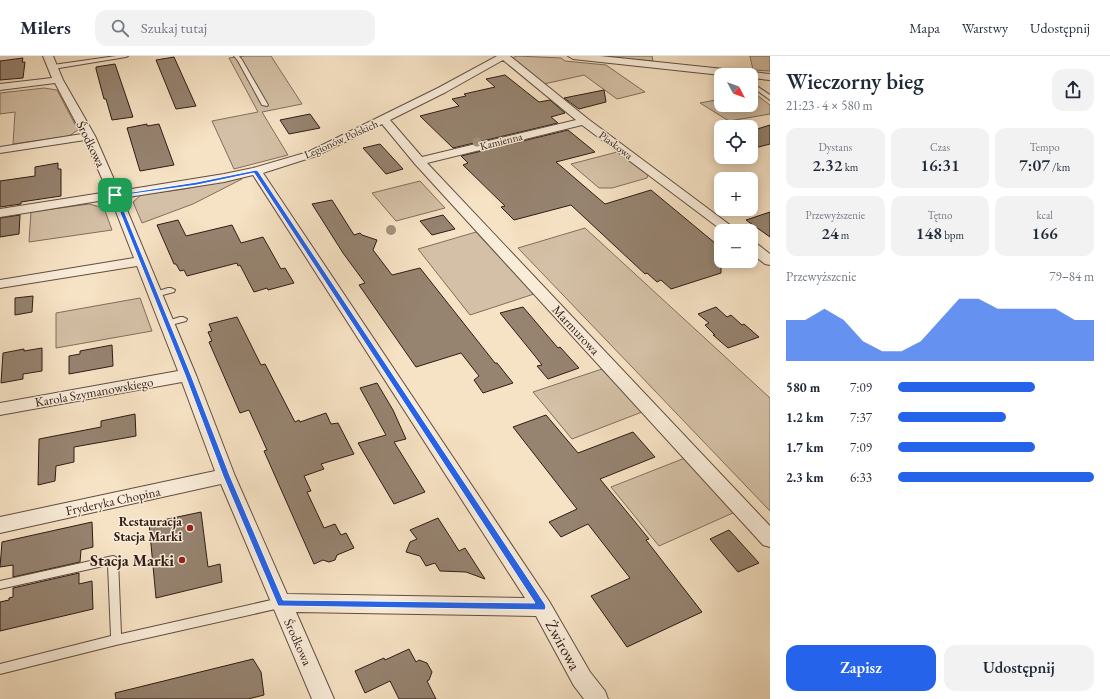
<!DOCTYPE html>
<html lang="pl">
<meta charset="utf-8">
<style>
body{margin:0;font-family:"EB Garamond",serif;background:#f2f2f3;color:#1f2937;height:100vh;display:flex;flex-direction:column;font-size:15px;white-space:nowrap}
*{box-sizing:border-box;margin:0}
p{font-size:13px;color:#747a83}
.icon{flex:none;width:22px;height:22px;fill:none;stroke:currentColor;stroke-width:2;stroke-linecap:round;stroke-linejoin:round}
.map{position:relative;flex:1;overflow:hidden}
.drawer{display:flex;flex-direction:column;background:#fff;width:340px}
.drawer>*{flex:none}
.needle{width:26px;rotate:131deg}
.tools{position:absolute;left:714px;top:12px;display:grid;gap:8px}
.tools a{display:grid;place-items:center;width:44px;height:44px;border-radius:8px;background:#fff;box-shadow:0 2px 10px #0003;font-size:20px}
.pin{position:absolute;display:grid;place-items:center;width:34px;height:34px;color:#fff;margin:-17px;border-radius:8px;box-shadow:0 2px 6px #0006}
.round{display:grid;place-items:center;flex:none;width:42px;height:42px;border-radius:12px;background:#f2f2f3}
.summary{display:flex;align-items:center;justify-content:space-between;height:68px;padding:0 16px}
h1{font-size:22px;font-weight:600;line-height:30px}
.figures{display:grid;grid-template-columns:repeat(3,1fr);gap:6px;height:68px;padding:4px 16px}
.figures div{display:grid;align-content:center;border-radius:10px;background:#f2f2f3;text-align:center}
.figures b{font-size:17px;font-weight:600}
.figures small{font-size:11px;font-weight:400}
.figures p{font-size:11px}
.chart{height:112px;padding:8px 16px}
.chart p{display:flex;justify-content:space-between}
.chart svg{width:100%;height:72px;margin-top:4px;fill:#2563eb;opacity:.7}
.cta{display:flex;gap:8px;margin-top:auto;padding:8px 16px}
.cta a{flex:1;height:46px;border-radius:12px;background:#2563eb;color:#fff;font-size:16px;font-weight:600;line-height:46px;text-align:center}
.cta a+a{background:#f2f2f3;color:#1f2937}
ul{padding:0 16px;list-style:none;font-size:13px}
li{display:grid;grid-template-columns:64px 48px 1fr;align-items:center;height:30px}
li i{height:10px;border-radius:5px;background:#2563eb}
header{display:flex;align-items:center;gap:24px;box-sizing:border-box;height:56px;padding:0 20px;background:#fff;border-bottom:1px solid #e0e1e3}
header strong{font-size:19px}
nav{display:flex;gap:22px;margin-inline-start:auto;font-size:14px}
.search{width:280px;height:36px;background:#f2f2f3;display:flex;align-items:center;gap:10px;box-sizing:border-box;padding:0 14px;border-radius:12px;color:#747a83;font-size:15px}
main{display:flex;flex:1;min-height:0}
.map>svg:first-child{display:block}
.green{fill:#d4c0a6;stroke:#826e5d}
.building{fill:#968370;stroke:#2f1c14}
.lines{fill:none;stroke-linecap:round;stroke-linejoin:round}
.service-casing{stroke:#614e40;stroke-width:2}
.minor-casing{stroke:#614e40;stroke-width:2}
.service{fill:#f9ecd9;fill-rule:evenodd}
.minor{fill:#f9ecd9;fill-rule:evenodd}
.tree{fill:#a4907b}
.route{fill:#2563eb;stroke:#fff;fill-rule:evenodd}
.poi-dot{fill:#8f2418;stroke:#f9ecd9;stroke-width:1.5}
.labels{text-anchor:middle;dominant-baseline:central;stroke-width:3;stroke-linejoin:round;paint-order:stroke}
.far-street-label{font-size:11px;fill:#2f1c14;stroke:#f9ecd9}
.street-label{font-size:13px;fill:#2f1c14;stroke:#f9ecd9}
.poi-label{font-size:13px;font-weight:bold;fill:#2f1c14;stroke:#f9ecd9;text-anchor:end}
.near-poi-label{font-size:16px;font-weight:bold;fill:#2f1c14;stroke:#f9ecd9;text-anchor:end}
.near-street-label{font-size:16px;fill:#2f1c14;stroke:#f9ecd9}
</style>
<header>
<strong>Milers</strong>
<div class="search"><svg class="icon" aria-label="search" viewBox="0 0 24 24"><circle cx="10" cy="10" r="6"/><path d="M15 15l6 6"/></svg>Szukaj tutaj</div>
<nav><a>Mapa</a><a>Warstwy</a><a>Udostępnij</a></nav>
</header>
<main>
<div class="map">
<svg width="770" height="643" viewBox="0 0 770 643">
<rect width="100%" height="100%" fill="#f6e2c4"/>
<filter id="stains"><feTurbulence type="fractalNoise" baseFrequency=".005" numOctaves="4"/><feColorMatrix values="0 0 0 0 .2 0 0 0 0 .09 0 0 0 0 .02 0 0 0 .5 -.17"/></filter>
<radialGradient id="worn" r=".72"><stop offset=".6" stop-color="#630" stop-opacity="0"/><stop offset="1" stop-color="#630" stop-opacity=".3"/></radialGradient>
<!-- green -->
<g class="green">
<polygon points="245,0 271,0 302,48 262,56 288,99 234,113 212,65 258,56 229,2"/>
<polygon points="517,0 561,2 565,5 606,9 645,36 617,43 584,19 544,28 512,2"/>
<polygon points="596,0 652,0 653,5"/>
<polygon points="750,0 770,0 770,15 753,14"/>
<polygon points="44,32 57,34 78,74 69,80 13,88 15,56 0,58 0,37"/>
<polygon points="754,37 770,49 770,58 729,65 700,47 721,43 721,49 751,49 751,38"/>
<polygon points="617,96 648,119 647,122 612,132 599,132 571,108"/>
<polygon points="241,122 242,123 193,148 142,167 133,146 141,139 184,133"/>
<polygon points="420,125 445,152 396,165 372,137"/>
<polygon points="89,148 104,152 112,174 29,186 31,156"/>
<polygon points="585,172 770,342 770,455 518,192"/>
<polygon points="476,176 534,238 470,259 418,193"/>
<polygon points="140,242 152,275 56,292 56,257"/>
<polygon points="602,313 642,356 572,383 533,336"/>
<polygon points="685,402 735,456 659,490 611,431"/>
</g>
<!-- building -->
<g class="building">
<polygon points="174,1 196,50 176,53 156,4"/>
<polygon points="23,2 22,6 25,6 23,22 0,24 0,5"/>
<polygon points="115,8 133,61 112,64 106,43 104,43 96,13 96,11"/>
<polygon points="505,19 539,46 550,44 565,57 551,61 558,67 453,92 420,60 459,50 452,43 466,40 464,38 495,31 486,23"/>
<polygon points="604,34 606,46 579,53 564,42"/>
<polygon points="310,58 320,72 289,78 280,64"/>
<polygon points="147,68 147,70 159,68 174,109 140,115 127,72"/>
<polygon points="770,69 770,88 751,93 751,75"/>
<polygon points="568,74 595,96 556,106 605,148 651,134 721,192 721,217 671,233 661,224 657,226 647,217 645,218 571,149 514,164 501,151 505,150 463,109 468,107 461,100"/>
<polygon points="380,88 403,113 386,118 363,92"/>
<polygon points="58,107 58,113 61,113 61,140 21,146 21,148 0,151 0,125 35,120 35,111"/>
<polygon points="332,144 354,179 360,177 362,179 377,184 373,194 392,219 420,212 495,307 497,307 513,327 483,337 474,324 479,320 461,297 416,311 359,229 365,227 343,197 312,148"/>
<polygon points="770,156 770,181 746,164"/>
<polygon points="20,159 19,178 0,181 0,162"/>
<polygon points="443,159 455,173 432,179 420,165"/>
<polygon points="178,164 186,180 232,169 241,187 263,181 281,213 285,212 294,227 268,234 267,232 254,236 240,209 238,210 237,207 187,220 184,214 180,215 176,208 174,208 157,169"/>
<polygon points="33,240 32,256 15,259 15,242"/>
<polygon points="523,251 558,292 560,291 579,312 548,323 537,310 542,309 535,300 500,257"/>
<polygon points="716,251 727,261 731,259 742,269 744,268 759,281 728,292 713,279 715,279 705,269 709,267 698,258"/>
<polygon points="237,261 261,309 265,308 295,366 299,364 300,366 326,357 331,368 338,367 354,398 321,408 324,413 304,420 311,435 307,436 324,472 335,468 341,479 346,477 354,492 337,499 335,504 329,506 323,504 314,508 264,395 267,394 249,354 240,357 209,286 212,285 208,276 212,275 209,268"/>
<polygon points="112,289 113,310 69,318 69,300 80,298 80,295"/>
<polygon points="42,292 42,315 23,318 23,323 1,327 3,297 24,293 24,295"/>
<polygon points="377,327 393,354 406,383 394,386 425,436 394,448 358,387 386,379 360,332"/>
<polygon points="135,358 136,380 74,391 74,406 56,410 55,425 38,429 39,383 101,371 101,365"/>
<polygon points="546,359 578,397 633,376 655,401 600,423 649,483 646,484 702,556 627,591 591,540 630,522 588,468 561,481 549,466 577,453 513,371"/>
<polygon points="201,456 208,511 220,508 222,526 156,542 149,467"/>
<polygon points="438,462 459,495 465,492 485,523 466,516 440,515 435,507 426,510 420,500 406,496 410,486 417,483 410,474"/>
<polygon points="92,466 93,491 81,494 80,506 13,521 13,509 0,511 2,486"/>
<polygon points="729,474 759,507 738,516 710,483"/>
<polygon points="79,517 79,528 92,525 93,553 0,575 0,546 9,544 9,542 13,541 13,532"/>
<polygon points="409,593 416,606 419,604 427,607 432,616 429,624 427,625 436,643 399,643 390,625 365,637 355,615 384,602 385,604"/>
<polygon points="253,603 261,616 264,639 248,643 116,643 115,637"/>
</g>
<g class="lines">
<defs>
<g id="service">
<polygon points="116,0 128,0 126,1 53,13 50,11 53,9"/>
<polygon points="234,0 239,0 242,4 268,49 267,50 262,49 238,5"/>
<polygon points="751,26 770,39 770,44 751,30"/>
<polygon points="168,232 171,232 175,234 174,236 155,241 151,239 152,237"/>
<polygon points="180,261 183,261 187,263 186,265 167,270 163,268 164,266"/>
<polygon points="113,500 116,501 118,504 121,578 280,542 284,544 285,547 284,550 280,552 116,589 0,618 0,608 111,580 108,509 0,533 0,525"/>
</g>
<g id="minor">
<path d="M43,0H53L63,24L95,80L119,135L224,118L253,112L308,96L438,32L497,0H510L588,63L738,175H723L582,69L427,107L770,470V491L763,489L415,108L382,68L316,100L263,117L549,545L590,616L605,635L608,643H584L574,630L536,560L296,556L334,643H312L221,428L0,477V461L215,415L182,326L0,359V347L178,315L137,210L0,232V224L134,202L111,143L0,161V153L108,136L85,84L0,97V91L82,78L55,27L0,34V28L52,22ZM503,4L576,64L422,101L390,64L446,36ZM253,119L525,542L287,538L235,420L196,319L122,142L224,126Z"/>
<polygon points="568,0 600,0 770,18 770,24 751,22 751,19 721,19 573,3"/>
<polygon points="751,186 756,187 770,198 770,209 765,208 751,197"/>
</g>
</defs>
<!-- service casing -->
<use href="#service" class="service-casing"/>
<!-- minor casing -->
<use href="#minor" class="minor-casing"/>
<!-- service -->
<use href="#service" class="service"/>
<!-- minor -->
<use href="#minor" class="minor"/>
</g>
<!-- trees -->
<g class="tree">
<circle cx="477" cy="86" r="4.5"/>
<circle cx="391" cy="174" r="5"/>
</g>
<!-- route -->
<path class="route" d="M256,114L258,115L545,548L546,551L545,554L278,550L223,420L185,319L113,139L197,126ZM254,117L535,547L283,544L230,420L191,319L118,140L197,129Z"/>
<!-- markers -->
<g class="poi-dot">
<circle cx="190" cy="472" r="4"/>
<circle cx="182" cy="504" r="4"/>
</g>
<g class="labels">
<!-- far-street labels -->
<g class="far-street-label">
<text transform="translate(341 83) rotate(-24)">Legionów Polskich</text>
<text transform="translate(501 85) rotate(-14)">Kamienna</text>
<text transform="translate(616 89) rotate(37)">Piaskowa</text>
</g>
<!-- street labels -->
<g class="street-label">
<text transform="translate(91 88) rotate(64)">Środkowa</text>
<text transform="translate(576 274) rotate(47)">Marmurowa</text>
<text transform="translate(94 336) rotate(-10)">Karola Szymanowskiego</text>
<text transform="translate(113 445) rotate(-12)">Fryderyka Chopina</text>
<text transform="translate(298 586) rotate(66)">Środkowa</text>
</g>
<!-- poi labels -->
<g class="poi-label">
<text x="182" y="465">Restauracja<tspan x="182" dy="15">Stacja Marki</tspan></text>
</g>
<!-- near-poi labels -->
<g class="near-poi-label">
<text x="174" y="504">Stacja Marki</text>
</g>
<!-- near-street labels -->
<g class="near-street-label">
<text transform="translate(563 589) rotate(61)">Żwirowa</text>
</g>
</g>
<rect width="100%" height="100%" filter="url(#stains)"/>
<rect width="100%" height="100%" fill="url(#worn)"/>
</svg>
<div class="tools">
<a><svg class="needle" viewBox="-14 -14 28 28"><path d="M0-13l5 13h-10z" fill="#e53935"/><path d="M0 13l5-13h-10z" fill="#747a83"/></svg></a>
<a><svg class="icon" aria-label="locate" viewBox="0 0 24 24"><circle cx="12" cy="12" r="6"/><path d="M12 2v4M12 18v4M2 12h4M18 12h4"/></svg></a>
<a>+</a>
<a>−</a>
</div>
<div class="pin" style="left:115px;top:139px;background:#1e9e55"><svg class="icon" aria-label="arrive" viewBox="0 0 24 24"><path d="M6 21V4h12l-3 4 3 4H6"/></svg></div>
</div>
<section class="drawer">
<div class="summary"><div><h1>Wieczorny bieg</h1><p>21:23 · 4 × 580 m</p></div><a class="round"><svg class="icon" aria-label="share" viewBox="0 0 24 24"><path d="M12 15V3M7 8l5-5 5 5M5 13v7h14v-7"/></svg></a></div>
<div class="figures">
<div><p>Dystans</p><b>2.32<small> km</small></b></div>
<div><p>Czas</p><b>16:31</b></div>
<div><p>Tempo</p><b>7:07<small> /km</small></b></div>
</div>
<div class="figures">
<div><p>Przewyższenie</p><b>24<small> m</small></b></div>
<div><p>Tętno</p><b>148<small> bpm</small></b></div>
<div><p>kcal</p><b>166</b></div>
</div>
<div class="chart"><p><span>Przewyższenie</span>79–84 m</p>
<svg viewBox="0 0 160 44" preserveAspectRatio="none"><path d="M0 44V19L10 19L20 12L30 19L40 32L50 38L60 38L70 32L80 19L90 6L100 6L110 12L120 12L130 12L140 12L150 19L160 19V44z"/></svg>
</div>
<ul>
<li><b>580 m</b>7:09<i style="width:70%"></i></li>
<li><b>1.2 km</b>7:37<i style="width:55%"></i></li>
<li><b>1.7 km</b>7:09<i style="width:70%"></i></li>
<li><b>2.3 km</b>6:33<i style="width:100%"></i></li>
</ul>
<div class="cta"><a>Zapisz</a><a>Udostępnij</a></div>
</section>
</main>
